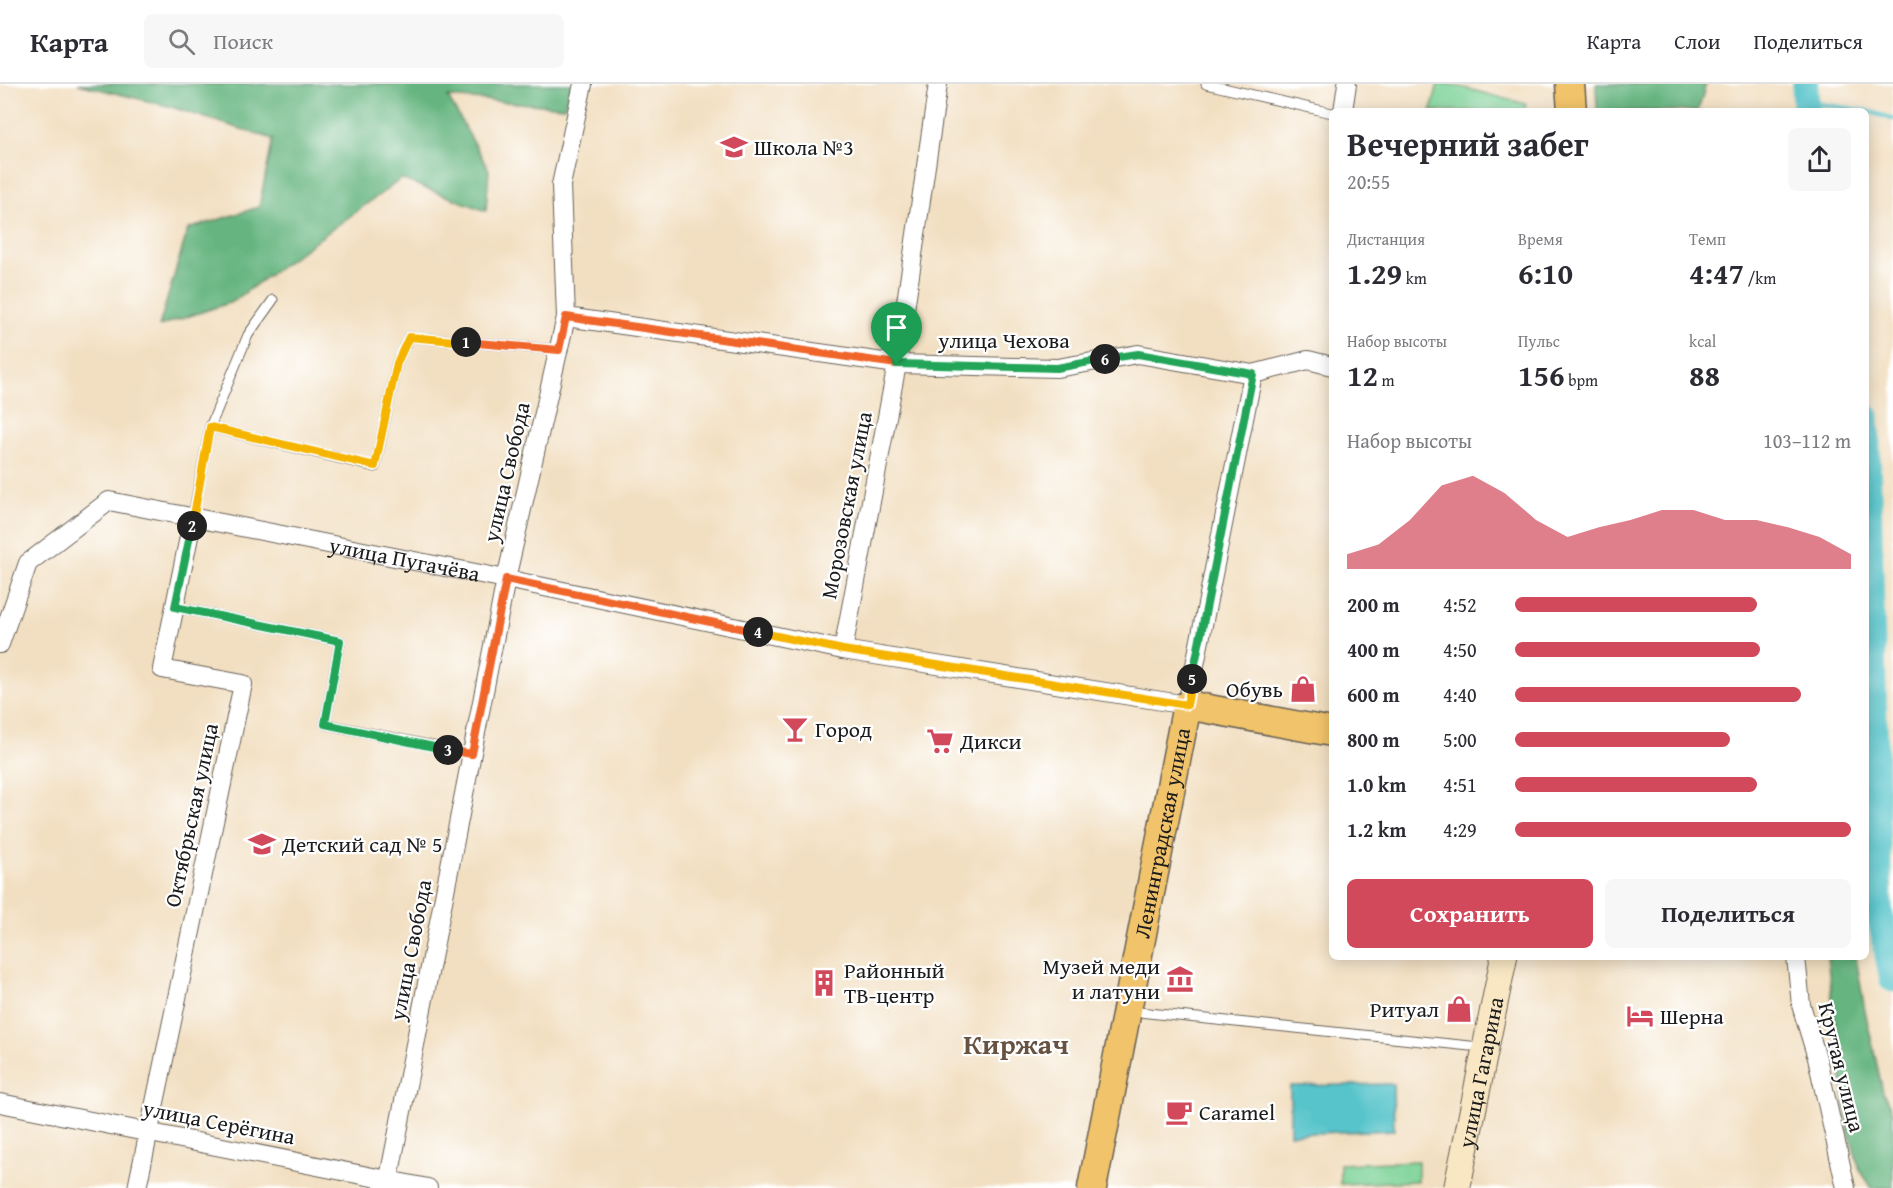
<!DOCTYPE html>
<html lang="ru">
<meta charset="utf-8">
<style>
body{margin:0;font-family:"Gentium Book Plus",serif;background:#f7f7f7;color:#2b2b33;height:100vh;display:flex;flex-direction:column;font-size:22px;white-space:nowrap}
*{box-sizing:border-box;margin:0}
p{font-size:20px;color:#7c7c81}
.icon{flex:none;width:33px;height:33px;fill:none;stroke:currentColor;stroke-width:2;stroke-linecap:round;stroke-linejoin:round}
.map{position:relative;flex:1;overflow:hidden}
.drawer{position:absolute;left:1329px;top:24px;width:540px;height:852px;display:flex;flex-direction:column;background:#fff;border-radius:9px;box-shadow:0 3px 15px #0003}
.drawer>*{flex:none}
.pin{position:absolute;display:grid;place-items:center;width:51px;height:51px;color:#fff;margin:-62px -26px;border-radius:50% 50% 50% 0;rotate:-45deg;box-shadow:0 0 6px #0007}
.pin .icon{rotate:45deg}
.km{position:absolute;width:30px;height:30px;margin:-15px;border-radius:50%;background:#222;color:#fff;font-size:16px;line-height:30px;text-align:center}
.round{display:grid;place-items:center;flex:none;width:63px;height:63px;border-radius:9px;background:#f7f7f7}
.overview{display:flex;align-items:center;justify-content:space-between;height:102px;padding:0 18px}
h1{font-size:33px;font-weight:600;line-height:45px}
.figures{display:grid;grid-template-columns:repeat(3,1fr);gap:9px;height:102px;padding:6px 18px}
.figures div{display:grid;align-content:center}
.figures b{font-size:30px;font-weight:600}
.figures small{font-size:16px;font-weight:400}
.figures p{font-size:16px}
.chart{height:168px;padding:12px 18px}
.chart p{display:flex;justify-content:space-between}
.chart svg{width:100%;height:108px;margin-top:6px;fill:#d1495b;opacity:.7}
.primary-button{display:flex;gap:12px;margin-top:auto;padding:12px 18px}
.primary-button a{flex:1;height:69px;border-radius:9px;background:#d1495b;color:#fff;font-size:24px;font-weight:600;line-height:69px;text-align:center}
.primary-button a+a{background:#f7f7f7;color:#2b2b33}
ul{padding:0 18px;list-style:none;font-size:20px}
li{display:grid;grid-template-columns:96px 72px 1fr;align-items:center;height:45px}
li i{height:15px;border-radius:8px;background:#d1495b}
header{display:flex;align-items:center;gap:36px;box-sizing:border-box;height:84px;padding:0 30px;background:#fff;border-bottom:2px solid #e1e1e2}
header strong{font-size:28px}
nav{display:flex;gap:33px;margin-inline-start:auto;font-size:21px}
.search{width:420px;height:54px;background:#f7f7f7;display:flex;align-items:center;gap:15px;box-sizing:border-box;padding:0 21px;border-radius:9px;color:#7c7c81;font-size:22px}
.map>svg:first-child{display:block}
.green{fill:#7dd397;stroke:#4c785a;stroke-width:1.5}
.forest{fill:#66b580;stroke:#41684e;stroke-width:1.5}
.water{fill:#56c4ca;stroke:#397073;stroke-width:1.5}
.lines{fill:none;stroke-linecap:round;stroke-linejoin:round}
.stream{stroke:#56c4ca;stroke-width:4.5}
.river{stroke:#56c4ca;stroke-width:27}
.lane-casing{stroke:#676056;stroke-width:11}
.street-casing{stroke:#676056;stroke-width:20}
.secondary-casing{stroke:#676056;stroke-width:28}
.primary-casing{stroke:#676056;stroke-width:31}
.lane{stroke:#fff;stroke-width:9}
.street{stroke:#fff;stroke-width:18}
.secondary{stroke:#f9e7c3;stroke-width:26}
.primary{stroke:#f1c36a;stroke-width:28}
.split-1-casing{stroke:#fff;stroke-width:12}
.split-2-casing{stroke:#fff;stroke-width:12}
.split-3-casing{stroke:#fff;stroke-width:12}
.split-4-casing{stroke:#fff;stroke-width:12}
.split-5-casing{stroke:#fff;stroke-width:12}
.split-6-casing{stroke:#fff;stroke-width:12}
.split-7-casing{stroke:#fff;stroke-width:12}
.split-1{stroke:#f0652b;stroke-width:8}
.split-2{stroke:#f5b400;stroke-width:8}
.split-3{stroke:#22a559;stroke-width:8}
.split-4{stroke:#f0652b;stroke-width:8}
.split-5{stroke:#f5b400;stroke-width:8}
.split-6{stroke:#22a559;stroke-width:8}
.split-7{stroke:#22a559;stroke-width:8}
.labels{text-anchor:middle;dominant-baseline:central;stroke-width:4.5;stroke-linejoin:round;paint-order:stroke}
.poi-label{font-size:22px;fill:#1c1c1c;stroke:#fff;text-anchor:start}
.street-label{font-size:22px;fill:#1c1c1c;stroke:#fff}
.district-label{font-size:28px;font-weight:bold;fill:#655241;stroke:#fff}
</style>
<header>
<strong>Карта</strong>
<div class="search"><svg class="icon" aria-label="search" viewBox="0 0 24 24"><circle cx="10" cy="10" r="6"/><path d="M15 15l6 6"/></svg>Поиск</div>
<nav><a>Карта</a><a>Слои</a><a>Поделиться</a></nav>
</header>
<div class="map">
<svg width="1893" height="1104" viewBox="0 0 1893 1104">
<rect width="100%" height="100%" fill="#fff"/>
<filter id="ink" filterUnits="userSpaceOnUse"><feTurbulence type="fractalNoise" baseFrequency=".0167" numOctaves="2"/><feDisplacementMap in="SourceGraphic" scale="12" xChannelSelector="R" yChannelSelector="G"/><feConvolveMatrix kernelMatrix="1 2 1 2 8 2 1 2 1" color-interpolation-filters="sRGB"/></filter>
<filter id="wash" filterUnits="userSpaceOnUse"><feTurbulence type="fractalNoise" baseFrequency=".008" numOctaves="4" result="noise"/><feDisplacementMap in="SourceGraphic" scale="24" xChannelSelector="R" yChannelSelector="G"/><feGaussianBlur stdDeviation="1.35" result="paint"/><feColorMatrix in="noise" values="0 0 0 0 0 0 0 0 0 0 0 0 0 0 0 0 0 1.4 0 .05"/><feComposite in="paint" operator="in"/></filter>
<g filter="url(#wash)">
<rect width="100%" height="100%" fill="#f2dfc1"/>
<!-- green -->
<g class="green">
<polygon points="1438,0 1449,0 1526,20 1524,27 1431,27"/>
<polygon points="1418,1077 1418,1097 1340,1100 1340,1080"/>
</g>
<!-- forest -->
<g class="forest">
<polygon points="78,0 572,0 564,23 448,13 489,86 486,127 401,95 232,218 159,242 188,145 259,123 273,55 168,22"/>
<polygon points="1596,0 1706,0 1698,27 1597,27"/>
<polygon points="1827,873 1856,873 1865,927 1883,1008 1893,1029 1893,1104 1872,1104 1860,1086 1848,1046"/>
</g>
<!-- water -->
<polygon class="water" points="1393,1000 1394,1046 1290,1050 1290,1002"/>
<g class="lines">
<!-- stream -->
<polyline class="stream" points="1806,18 1867,27 1893,35"/>
<!-- river -->
<g class="river">
<polyline points="1805,0 1806,27"/>
<polyline points="1866,333 1879,827 1893,895"/>
</g>
</g>
</g>
<g filter="url(#ink)">
<g class="lines">
<defs>
<g id="lane">
<polyline points="1206,0 1332,29"/>
<polyline points="210,343 248,251 273,216"/>
<polyline points="193,433 210,343 375,383 397,279 409,253 559,266"/>
<polyline points="175,523 340,557 325,640 472,670"/>
<polyline points="1129,927 1470,962"/>
</g>
<g id="street">
<polyline points="1343,27 1347,0"/>
<polyline points="566,233 897,280 1057,284 1138,270 1253,290 1308,276 1332,282"/>
<path id="s1" d="M0,560L28,479L109,417L506,495L843,566L1187,621L1253,290"/>
<polyline points="843,566 897,280 938,0"/>
<polyline points="1796,873 1801,921 1817,974 1846,1104"/>
<polyline points="0,1019 428,1104"/>
<polyline points="137,1104 243,600 162,585 193,433"/>
<polyline points="387,1104 506,495 566,233 561,101 583,0"/>
</g>
<g id="secondary">
<path id="s2" d="M1457,1104L1504,873"/>
</g>
<g id="primary">
<polyline points="1570,0 1572,27"/>
<path id="s3" d="M1092,1104L1187,621L1332,648"/>
</g>
</defs>
<!-- lane casing -->
<use href="#lane" class="lane-casing"/>
<!-- street casing -->
<use href="#street" class="street-casing"/>
<!-- secondary casing -->
<use href="#secondary" class="secondary-casing"/>
<!-- primary casing -->
<use href="#primary" class="primary-casing"/>
<!-- lane -->
<use href="#lane" class="lane"/>
<!-- street -->
<use href="#street" class="street"/>
<!-- secondary -->
<use href="#secondary" class="secondary"/>
<!-- primary -->
<use href="#primary" class="primary"/>
</g>
</g>
<g class="lines" filter="url(#ink)">
<defs>
<polyline id="split-1" points="466,258 559,266 566,233 897,280"/>
<polyline id="split-2" points="192,442 210,343 375,382 397,279 409,253 466,258"/>
<polyline id="split-3" points="192,442 175,523 340,557 325,640 448,666"/>
<polyline id="split-4" points="448,666 472,670 506,495 758,548"/>
<polyline id="split-5" points="758,548 843,566 1187,621 1192,595"/>
<polyline id="split-6" points="1105,275 1138,270 1253,290 1192,595"/>
<polyline id="split-7" points="897,280 1057,284 1105,275"/>
</defs>
<!-- split-1 casing -->
<use href="#split-1" class="split-1-casing"/>
<!-- split-2 casing -->
<use href="#split-2" class="split-2-casing"/>
<!-- split-3 casing -->
<use href="#split-3" class="split-3-casing"/>
<!-- split-4 casing -->
<use href="#split-4" class="split-4-casing"/>
<!-- split-5 casing -->
<use href="#split-5" class="split-5-casing"/>
<!-- split-6 casing -->
<use href="#split-6" class="split-6-casing"/>
<!-- split-7 casing -->
<use href="#split-7" class="split-7-casing"/>
<!-- split-1 -->
<use href="#split-1" class="split-1"/>
<!-- split-2 -->
<use href="#split-2" class="split-2"/>
<!-- split-3 -->
<use href="#split-3" class="split-3"/>
<!-- split-4 -->
<use href="#split-4" class="split-4"/>
<!-- split-5 -->
<use href="#split-5" class="split-5"/>
<!-- split-6 -->
<use href="#split-6" class="split-6"/>
<!-- split-7 -->
<use href="#split-7" class="split-7"/>
</g>
<!-- icons -->
<defs>
<symbol id="school-bare" viewBox="-9 -9 18 18"><path d="M0-5L7-2L0 1L-7-2ZM-4 1L0 2.5L4 1V4Q0 6-4 4Z" fill="#d1495b" stroke="#fff" stroke-width="2.5" paint-order="stroke"/></symbol>
<symbol id="shop-bare" viewBox="-9 -9 18 18"><path d="M-5-2.5h2.3a2.7 3.5 0 0 1 5.4 0H5L5.5 6h-11ZM-1.5-2.5h3a1.5 2.3 0 0 0-3 0Z" fill="#d1495b" stroke="#fff" stroke-width="2.5" paint-order="stroke"/></symbol>
<symbol id="bar-bare" viewBox="-9 -9 18 18"><path d="M-6-5H6L.8 .8V4.5H3.5V6h-7V4.5H-.8V.8Z" fill="#d1495b" stroke="#fff" stroke-width="2.5" paint-order="stroke"/></symbol>
<symbol id="supermarket-bare" viewBox="-9 -9 18 18"><path d="M-6-5.5h2.5l.6 2H6L4.5 2H-2.5L-4.4-4H-6ZM-1.5 3.2a1.3 1.3 0 1 0 .1 0ZM3 3.2a1.3 1.3 0 1 0 .1 0Z" fill="#d1495b" stroke="#fff" stroke-width="2.5" paint-order="stroke"/></symbol>
<symbol id="museum-bare" viewBox="-9 -9 18 18"><path d="M0-6L6-3V-2H-6V-3ZM-5-1h2V3h-2ZM-1-1h2V3h-2ZM3-1h2V3H3ZM-6 4H6V6H-6Z" fill="#d1495b" stroke="#fff" stroke-width="2.5" paint-order="stroke"/></symbol>
<symbol id="building-bare" viewBox="-9 -9 18 18"><path d="M-4-6H4V6H1V3H-1V6H-4ZM-2.5-4.3h1.7v1.8h-1.7ZM.8-4.3h1.7v1.8H.8ZM-2.5-1h1.7V.8h-1.7ZM.8-1h1.7V.8H.8Z" fill="#d1495b" stroke="#fff" stroke-width="2.5" paint-order="stroke"/></symbol>
<symbol id="hotel-bare" viewBox="-9 -9 18 18"><path d="M-6-4.5h1.5V1H6V5H4.5V3h-9V5H-6ZM-4 0a1.8 1.8 0 1 1 3.6 0ZM.5 0V-2.5h3Q6-2.5 6 0Z" fill="#d1495b" stroke="#fff" stroke-width="2.5" paint-order="stroke"/></symbol>
<symbol id="cafe-bare" viewBox="-9 -9 18 18"><path d="M-5.5-4.5H6V0H3Q3 3.5 0 3.5H-2.5Q-5.5 3.5-5.5 0ZM3-3.2v2h1.7v-2ZM-6 4.5H4V6H-6Z" fill="#d1495b" stroke="#fff" stroke-width="2.5" paint-order="stroke"/></symbol>
</defs>
<g fill-rule="evenodd">
<use href="#school-bare" x="715" y="44" width="38" height="38"/>
<use href="#shop-bare" x="1284" y="586" width="38" height="38"/>
<use href="#bar-bare" x="776" y="626" width="38" height="38"/>
<use href="#supermarket-bare" x="921" y="638" width="38" height="38"/>
<use href="#school-bare" x="243" y="741" width="38" height="38"/>
<use href="#museum-bare" x="1161" y="876" width="38" height="38"/>
<use href="#building-bare" x="805" y="880" width="38" height="38"/>
<use href="#shop-bare" x="1440" y="906" width="38" height="38"/>
<use href="#hotel-bare" x="1621" y="913" width="38" height="38"/>
<use href="#cafe-bare" x="1160" y="1009" width="38" height="38"/>
</g>
<g class="labels">
<!-- poi labels -->
<g class="poi-label">
<text x="754" y="63">Школа №3</text>
<text x="1283" y="605" text-anchor="end">Обувь</text>
<text x="815" y="645">Город</text>
<text x="960" y="657">Дикси</text>
<text x="282" y="760">Детский сад № 5</text>
<text x="1160" y="882" text-anchor="end">Музей меди<tspan x="1160" dy="25">и латуни</tspan></text>
<text x="844" y="886">Районный<tspan x="844" dy="25">ТВ-центр</tspan></text>
<text x="1439" y="925" text-anchor="end">Ритуал</text>
<text x="1660" y="932">Шерна</text>
<text x="1199" y="1028">Caramel</text>
</g>
<!-- street labels -->
<g class="street-label">
<text x="1004" y="256">улица Чехова</text>
<text transform="translate(506 388) rotate(-77)">улица Свобода</text>
<text transform="translate(846 421) rotate(-79)">Морозовская улица</text>
<text stroke="none"><textPath href="#s1" startOffset="489">улица Пугачёва</textPath></text>
<text transform="translate(191 731) rotate(-78)">Октябрьская улица</text>
<text stroke="none"><textPath href="#s3" startOffset="362">Ленинградская улица</textPath></text>
<text transform="translate(410 866) rotate(-79)">улица Свобода</text>
<text transform="translate(1842 983) rotate(76)">Крутая улица</text>
<text stroke="none"><textPath href="#s2" startOffset="118">улица Гагарина</textPath></text>
<text transform="translate(219 1038) rotate(11)">улица Серёгина</text>
</g>
<!-- district labels -->
<g class="district-label">
<text x="1016" y="959">Киржач</text>
</g>
</g>
</svg>
<div class="pin" style="left:897px;top:280px;background:#1e9e55"><svg class="icon" aria-label="arrive" viewBox="0 0 24 24"><path d="M6 21V4h12l-3 4 3 4H6"/></svg></div>
<b class="km" style="left:466px;top:258px">1</b>
<b class="km" style="left:192px;top:442px">2</b>
<b class="km" style="left:448px;top:666px">3</b>
<b class="km" style="left:758px;top:548px">4</b>
<b class="km" style="left:1192px;top:595px">5</b>
<b class="km" style="left:1105px;top:275px">6</b>
<section class="drawer">
<div class="overview"><div><h1>Вечерний забег</h1><p>20:55</p></div><a class="round"><svg class="icon" aria-label="share" viewBox="0 0 24 24"><path d="M12 15V3M7 8l5-5 5 5M5 13v7h14v-7"/></svg></a></div>
<div class="figures">
<div><p>Дистанция</p><b>1.29<small> km</small></b></div>
<div><p>Время</p><b>6:10</b></div>
<div><p>Темп</p><b>4:47<small> /km</small></b></div>
</div>
<div class="figures">
<div><p>Набор высоты</p><b>12<small> m</small></b></div>
<div><p>Пульс</p><b>156<small> bpm</small></b></div>
<div><p>kcal</p><b>88</b></div>
</div>
<div class="chart"><p><span>Набор высоты</span>103–112 m</p>
<svg viewBox="0 0 160 44" preserveAspectRatio="none"><path d="M0 44V38L10 34L20 24L30 10L40 6L50 13L60 24L70 31L80 27L90 24L100 20L110 20L120 24L130 24L140 27L150 31L160 38V44z"/></svg>
</div>
<ul>
<li><b>200 m</b>4:52<i style="width:72%"></i></li>
<li><b>400 m</b>4:50<i style="width:73%"></i></li>
<li><b>600 m</b>4:40<i style="width:85%"></i></li>
<li><b>800 m</b>5:00<i style="width:64%"></i></li>
<li><b>1.0 km</b>4:51<i style="width:72%"></i></li>
<li><b>1.2 km</b>4:29<i style="width:100%"></i></li>
</ul>
<div class="primary-button"><a>Сохранить</a><a>Поделиться</a></div>
</section>
</div>
